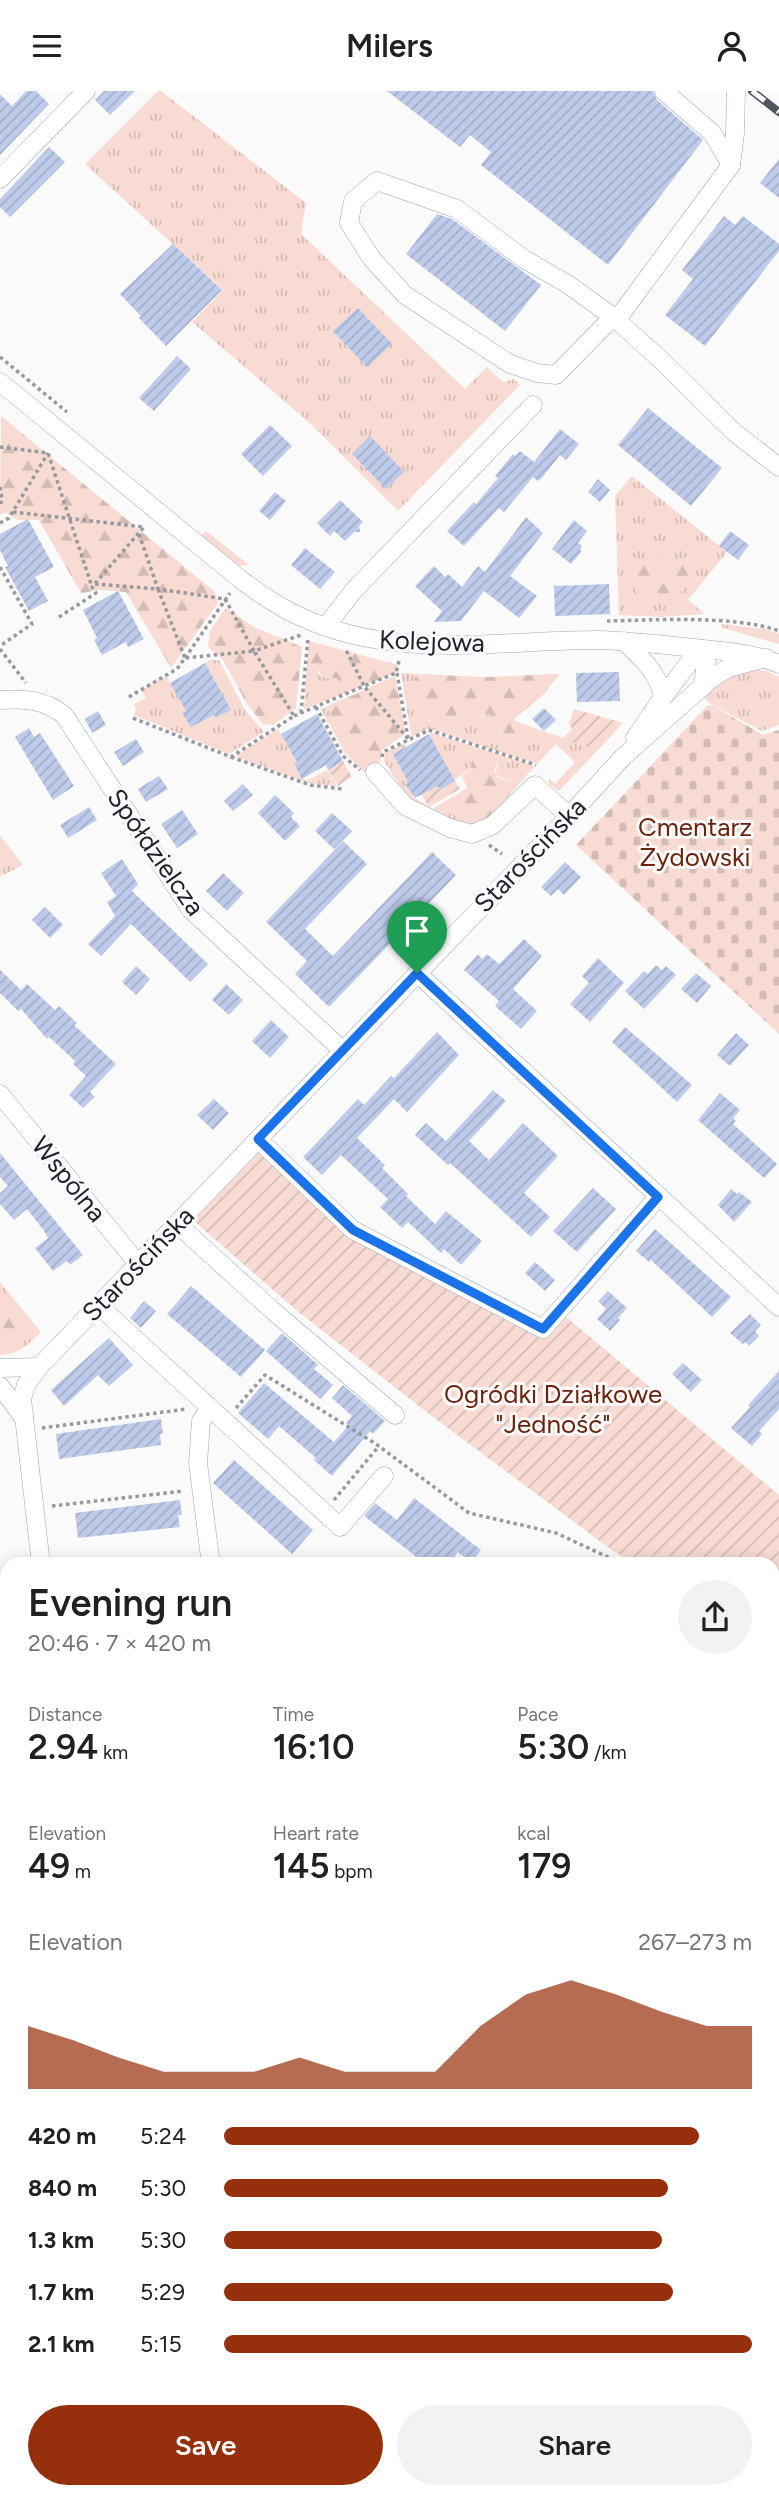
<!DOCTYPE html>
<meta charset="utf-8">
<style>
body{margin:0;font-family:Figtree,sans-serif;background:#f2f2f2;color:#202124;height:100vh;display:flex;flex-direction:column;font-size:26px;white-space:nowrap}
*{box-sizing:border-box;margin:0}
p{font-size:23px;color:#757577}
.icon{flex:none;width:38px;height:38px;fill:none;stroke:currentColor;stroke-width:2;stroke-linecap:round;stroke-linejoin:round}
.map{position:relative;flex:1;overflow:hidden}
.details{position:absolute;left:0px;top:1466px;width:780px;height:942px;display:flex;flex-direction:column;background:#fff;border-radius:21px 21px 0 0;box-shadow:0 4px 18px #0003}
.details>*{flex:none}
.pin{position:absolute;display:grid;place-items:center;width:60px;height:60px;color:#fff;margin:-72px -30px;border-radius:50% 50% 50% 0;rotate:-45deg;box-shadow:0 0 7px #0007}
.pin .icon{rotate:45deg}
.round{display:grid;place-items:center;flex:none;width:74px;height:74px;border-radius:37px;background:#f2f2f2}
.headline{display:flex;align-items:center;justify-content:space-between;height:119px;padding:0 28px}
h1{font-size:38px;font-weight:600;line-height:52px}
.figures{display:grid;grid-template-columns:repeat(3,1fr);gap:10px;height:119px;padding:7px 28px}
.figures div{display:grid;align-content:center}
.figures b{font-size:35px;font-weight:600}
.figures small{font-size:19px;font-weight:400}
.figures p{font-size:19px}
.chart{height:196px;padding:14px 28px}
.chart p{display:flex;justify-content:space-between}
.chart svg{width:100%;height:126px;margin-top:7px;fill:#962f0b;opacity:.7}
.button{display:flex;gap:14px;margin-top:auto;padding:14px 28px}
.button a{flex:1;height:80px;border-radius:42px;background:#962f0b;color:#fff;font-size:28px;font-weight:600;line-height:80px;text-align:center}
.button a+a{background:#f2f2f2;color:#202124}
ul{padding:0 28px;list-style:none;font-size:23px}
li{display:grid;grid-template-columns:112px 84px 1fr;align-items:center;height:52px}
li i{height:18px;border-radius:9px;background:#962f0b}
header{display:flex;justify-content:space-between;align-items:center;height:91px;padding:0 28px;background:#fff;font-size:32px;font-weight:600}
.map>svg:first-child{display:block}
.grass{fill:url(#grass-tufts)}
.forest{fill:url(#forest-firs)}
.cemetery{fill:url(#cemetery-stones)}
.park{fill:url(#park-crowns)}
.garden{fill:url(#garden-furrows)}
.building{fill:url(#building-hatch)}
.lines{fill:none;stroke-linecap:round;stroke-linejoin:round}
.minor-casing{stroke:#9aa7c4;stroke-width:19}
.path{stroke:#97999e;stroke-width:3.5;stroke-dasharray:3.5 3.5;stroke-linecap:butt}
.minor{stroke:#fff;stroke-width:18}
.rail-casing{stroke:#52565f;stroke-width:8}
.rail{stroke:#fafafa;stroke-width:5;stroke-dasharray:16;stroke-linecap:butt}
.route-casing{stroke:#fff;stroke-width:14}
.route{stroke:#1a73e8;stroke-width:9}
.labels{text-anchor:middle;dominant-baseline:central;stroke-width:6;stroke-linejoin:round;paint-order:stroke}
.street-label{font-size:26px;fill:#1c212c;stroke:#fafafa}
.park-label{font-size:26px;fill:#6b230c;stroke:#fafafa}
</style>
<header><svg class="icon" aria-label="menu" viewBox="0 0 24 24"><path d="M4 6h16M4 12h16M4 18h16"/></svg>Milers<svg class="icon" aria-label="person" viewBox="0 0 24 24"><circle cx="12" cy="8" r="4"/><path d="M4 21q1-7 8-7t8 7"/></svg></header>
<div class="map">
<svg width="779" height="2408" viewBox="0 0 779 2408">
<defs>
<pattern id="grass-tufts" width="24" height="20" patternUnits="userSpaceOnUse" patternTransform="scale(1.75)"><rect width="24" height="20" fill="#f8dbd2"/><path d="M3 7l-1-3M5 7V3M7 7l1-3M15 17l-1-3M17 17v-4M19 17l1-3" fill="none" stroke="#d4bcb4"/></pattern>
<pattern id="forest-firs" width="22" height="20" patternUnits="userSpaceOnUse" patternTransform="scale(1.75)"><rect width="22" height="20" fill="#f8dbd2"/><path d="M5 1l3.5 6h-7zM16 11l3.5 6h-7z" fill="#d4bcb4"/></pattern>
<pattern id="cemetery-stones" width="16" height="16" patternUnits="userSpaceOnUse" patternTransform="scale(1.75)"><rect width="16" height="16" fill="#f8dbd2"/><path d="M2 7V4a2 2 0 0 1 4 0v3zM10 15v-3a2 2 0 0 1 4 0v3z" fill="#d4bcb4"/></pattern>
<pattern id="park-crowns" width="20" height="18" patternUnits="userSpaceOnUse" patternTransform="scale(1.75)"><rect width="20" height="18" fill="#f8dbd2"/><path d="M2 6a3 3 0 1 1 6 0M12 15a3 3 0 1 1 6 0" fill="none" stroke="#d4bcb4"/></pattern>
<pattern id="garden-furrows" width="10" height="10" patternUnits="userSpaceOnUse" patternTransform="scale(1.75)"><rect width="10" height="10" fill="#f8dbd2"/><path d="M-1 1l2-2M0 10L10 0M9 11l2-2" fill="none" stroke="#d4bcb4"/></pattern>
<pattern id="building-hatch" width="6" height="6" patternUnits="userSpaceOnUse" patternTransform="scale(1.75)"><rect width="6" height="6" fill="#becbea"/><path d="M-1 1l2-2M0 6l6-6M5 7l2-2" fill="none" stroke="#a3aec9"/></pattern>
</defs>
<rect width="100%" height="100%" fill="#fafafa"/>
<!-- grass -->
<g class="grass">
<polygon points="158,0 161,0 306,112 301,143 465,298 487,276 503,291 514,288 520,294 398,420 311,333 192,231 223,199 85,73"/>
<polygon points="632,385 727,461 688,509 705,523 660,526 619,524 615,405"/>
<polygon points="206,440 249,474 239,475 201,445"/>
<polygon points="721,533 765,538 779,543 779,553 723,537"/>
<polygon points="210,569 219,569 245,619 264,641 229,663 134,624 136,618 134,613 146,607 141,599 166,585 186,620 183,622 191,636 214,624 216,627 231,619 205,572"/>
<polygon points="307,572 317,577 318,583 327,587 336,586 345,593 345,602 304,618"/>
<polygon points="752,578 767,580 779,586 779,634 762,640 709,612 702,604 726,583"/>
<polygon points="401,582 418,583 414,588 425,629 448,631 467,615 470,623 478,626 489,622 503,646 517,647 526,634 598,659 559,700 549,693 549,687 555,693 575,671 556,653 537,673 429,637 414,645 411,644"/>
<polygon points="395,585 405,643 382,659 380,673 366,683 345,662 321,618"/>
<polygon points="278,638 297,671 294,673 302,688 308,689 327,679 337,695 308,692 237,666 238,663"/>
<polygon points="432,642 535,675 519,693 495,684 498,671 473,665 469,679 454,689 429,643"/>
<polygon points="404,653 406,655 393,663 408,691 405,693 414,707 440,722 448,718 452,719 472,738 410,711 384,670 385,661"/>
<polygon points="0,744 23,774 0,786"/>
<path d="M0,1191L41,1241C28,1254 19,1263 0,1264Z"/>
<polygon points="239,2401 352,2401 353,2408 240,2408"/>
<polygon points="545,2401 665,2401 673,2408 546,2408"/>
</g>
<!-- forest -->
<g class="forest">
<polygon points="1,325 215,501 218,512 171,577 126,501 100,499 81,502 39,429 17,429 6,421 0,424"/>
<path d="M666,467L689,477V487L679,504L665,508L637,504C630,491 632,478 642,468Z"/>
<polygon points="226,517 254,536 302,556 296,617 273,634 263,633 247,613 223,569 208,556 210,540"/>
<polygon points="309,550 398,574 396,582 345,602 344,593 336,587 322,586 317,577 307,572"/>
<path d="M418,583L483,586L560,583L542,605L513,629L526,634L517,647L508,651L503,646L489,622L476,626L470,623L467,615L448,631L425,629C417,618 415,602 414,588Z"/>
<path d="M395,586L405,640L382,652L380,663C354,685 339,644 329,625V619L333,613Z"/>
<polygon points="477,660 498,668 494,681 497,686 519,693 483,734 472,738 452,719 448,718 437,722 434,717 467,697 462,685 470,679 473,665"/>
<polygon points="0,1208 25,1242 11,1256 0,1258"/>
</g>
<!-- cemetery -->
<polygon class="cemetery" points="712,614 763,644 779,639 779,943 576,754 707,615"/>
<!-- park -->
<polygon class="park" points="0,1737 7,1743 7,1923 0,1923"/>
<!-- garden -->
<g class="garden">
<polygon points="574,618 623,632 598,659 562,648 572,638 569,632"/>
<polygon points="343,670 352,686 338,695 328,679"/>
<polygon points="455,690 460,698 429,716 421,703 438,695 440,699"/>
<polygon points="258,1048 353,1139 542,1238 559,1220 779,1404 779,1562 774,1559 774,1474 635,1473 613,1460 433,1326 296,1219 186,1123"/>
</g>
<!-- building -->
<g class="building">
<polygon points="26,0 36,0 49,13 0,64 0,3 12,15"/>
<polygon points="104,0 135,0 110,24 95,9"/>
<polygon points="387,0 653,0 657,9 703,49 608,174 481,74 491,61 470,44 460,56"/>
<polygon points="49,56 65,71 10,126 0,116 0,108"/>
<polygon points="779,68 779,107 760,92"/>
<polygon points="437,123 452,128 541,194 505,240 406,163"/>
<polygon points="724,125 735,134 743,125 779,153 779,160 705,255 665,224 693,188 682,179"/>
<polygon points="173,153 222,199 166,255 139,227 141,225 120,203"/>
<polygon points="358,217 392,253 367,276 333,240"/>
<polygon points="177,265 191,278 154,320 139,307"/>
<polygon points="648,317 722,377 691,415 618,354"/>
<polygon points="270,334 292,355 263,385 241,363"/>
<polygon points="560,338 579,353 566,369 560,364 541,388 538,390 533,386 504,421 499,417 464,455 447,440 474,411 476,413 498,387 495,385 513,363 515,365 520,360 534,371"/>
<polygon points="370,345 404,381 386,398 352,363"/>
<polygon points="598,388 610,399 600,411 588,401"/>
<polygon points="275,401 286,410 270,429 259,420"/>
<polygon points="340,409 363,431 359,435 360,441 354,441 345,450 334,440 330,445 317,432"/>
<polygon points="526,426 543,442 510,485 537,505 519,527 484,500 461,530 434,531 442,520 415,495 434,475 445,486 448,483 462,496 478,475 485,481"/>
<polygon points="28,428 54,476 35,486 48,510 29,520 5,476 8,475 0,459 0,443"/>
<polygon points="574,429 587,440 578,452 582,455 580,459 582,460 571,473 552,458"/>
<polygon points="730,440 749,454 738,469 719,455"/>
<polygon points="305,457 335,481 320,498 291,474"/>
<polygon points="609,493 610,523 555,525 554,495"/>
<polygon points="118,500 144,548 128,556 126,551 102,564 94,549 97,547 83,519"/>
<polygon points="205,572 231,619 216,627 214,624 191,636 182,622 186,620 170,592"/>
<polygon points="619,581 620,610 577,611 576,582"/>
<polygon points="544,617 556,629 544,640 532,628"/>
<polygon points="98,620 106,634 92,642 85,628"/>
<polygon points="317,623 343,670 328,679 326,674 302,688 294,673 297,671 281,643"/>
<polygon points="29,637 34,646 40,642 74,695 53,709 15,646"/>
<polygon points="429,643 455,690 440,699 438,695 415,707 405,693 408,691 393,663"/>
<polygon points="136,648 144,661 123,675 114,661"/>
<polygon points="159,685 168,698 146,711 138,698"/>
<polygon points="243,693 253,704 233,720 224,710"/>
<polygon points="275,704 294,722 291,726 300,735 285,750 258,722"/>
<polygon points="89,716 97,729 68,747 60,734"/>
<polygon points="182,719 198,743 177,757 161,733"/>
<polygon points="332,722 352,740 334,758 315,740"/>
<polygon points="343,750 367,773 305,838 333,865 432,761 456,784 329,916 295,883 307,870 266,831"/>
<polygon points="122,768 138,793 132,800 208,873 190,891 131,833 101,865 88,853 115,825 107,811 116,805 101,782"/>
<polygon points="565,771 581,786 564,804 558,798 551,805 541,796"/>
<polygon points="223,782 244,802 227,820 206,800"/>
<polygon points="45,816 63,834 50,847 32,829"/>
<polygon points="524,848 542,865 513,898 537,920 521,938 495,915 499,910 464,879 478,863 482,868 487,863 499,873"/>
<polygon points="598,867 624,892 590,931 570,913 589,892 582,885"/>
<polygon points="656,874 662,879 666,875 676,884 644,918 625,900 644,880 648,883"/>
<polygon points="136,875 150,888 136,904 122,891"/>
<polygon points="0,879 21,899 27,893 55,919 59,915 77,932 74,934 116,973 90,1001 95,1006 83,1017 69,1004 86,985 73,973 75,970 49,946 47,948 21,918 18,920 0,902"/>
<polygon points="696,882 711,895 697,912 681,898"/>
<polygon points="226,893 243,909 229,924 212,909"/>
<polygon points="271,929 289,946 270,967 252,950"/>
<polygon points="625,936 692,994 677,1011 612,951"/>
<polygon points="437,941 459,964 407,1021 394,1008 357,1047 385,1074 382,1077 408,1103 406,1105 435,1133 446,1120 482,1150 461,1174 444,1158 441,1162 408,1131 402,1137 380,1116 388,1108 341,1064 322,1084 303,1066 358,1008 364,1014 391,985 394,987"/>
<polygon points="736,942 749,954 730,975 717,964"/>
<polygon points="493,999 506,1010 469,1050 489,1069 523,1032 558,1065 524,1102 550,1126 531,1146 450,1072 448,1074 415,1044 426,1032 446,1050"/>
<polygon points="720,1002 740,1019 733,1027 736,1030 733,1033 777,1073 764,1087 698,1029"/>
<polygon points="214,1008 229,1022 213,1039 197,1024"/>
<polygon points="0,1062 83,1164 70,1174 67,1170 53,1180 35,1157 48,1147 45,1141 27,1118 14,1129 0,1113 0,1102 8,1095 0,1086"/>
<polygon points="593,1097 616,1118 577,1161 553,1140"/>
<polygon points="731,1098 737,1103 739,1101 752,1111 734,1131 718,1114"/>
<polygon points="655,1138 731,1206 712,1226 651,1169 649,1171 636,1160"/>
<polygon points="535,1171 555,1189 545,1200 525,1182"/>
<polygon points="191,1195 265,1259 241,1286 167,1223"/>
<polygon points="608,1200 627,1217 618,1227 620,1229 610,1240 597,1228 606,1218 598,1210"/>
<polygon points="144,1210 156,1220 141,1237 130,1227"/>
<polygon points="750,1223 761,1234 755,1240 759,1245 749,1255 745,1251 743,1253 730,1242"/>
<polygon points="282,1242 318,1274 314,1278 333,1294 320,1308 266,1260"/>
<polygon points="109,1247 133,1274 109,1295 98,1284 64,1315 51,1299"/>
<polygon points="683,1272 702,1289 691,1301 672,1283"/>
<polygon points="779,1280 779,1318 759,1340 762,1343 752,1355 731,1337 750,1316 748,1314"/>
<polygon points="264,1292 334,1351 349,1334 346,1332 352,1325 332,1307 343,1294 385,1330 373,1343 370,1340 332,1385 314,1369 316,1367 279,1335 268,1348 238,1322"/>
<polygon points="161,1328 163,1343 160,1343 161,1354 59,1368 56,1343"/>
<polygon points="234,1369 313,1439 292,1463 213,1392"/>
<polygon points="414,1407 481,1459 471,1472 458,1461 448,1474 427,1474 364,1425 375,1412 397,1429"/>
<polygon points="180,1409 182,1424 178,1424 180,1436 78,1447 75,1422"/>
</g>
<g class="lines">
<defs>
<g id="minor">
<polyline points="664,0 712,42 731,74"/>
<polyline points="736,0 735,42 731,74 621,223 613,226 660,268 735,342 779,376"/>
<polyline points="0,88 86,0"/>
<polygon points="377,90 457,118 524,168 569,194 613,226 556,284 537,282 510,273 405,204 372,168 349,132 353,110"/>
<path d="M0,291L240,488C259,502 277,515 299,525C392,570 500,549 599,549C628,550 656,553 685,556C717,560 749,560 779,573"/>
<polyline points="326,535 355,498 533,314"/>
<path d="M624,550C641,567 658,581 663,606L635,647"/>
<polyline points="663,606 691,569 702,558 706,570 703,596"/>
<path d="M0,609C24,607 45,609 64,624L191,819L343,960"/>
<polyline points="375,681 405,715 450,737 472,743 493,734 535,694 569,725"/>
<polyline points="417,882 779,1216"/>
<polyline points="0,1003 138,1173"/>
<polyline points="258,1048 353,1139 543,1238 658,1106"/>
<polyline points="177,1133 272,1219 395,1324"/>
<polyline points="98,1214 340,1436 384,1385"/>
<polyline points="0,1277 39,1276"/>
<polyline points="0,1295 23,1326"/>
<polyline points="210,1317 201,1330 198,1372 211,1474"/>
<polyline points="41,1474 22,1308 26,1294 39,1276 569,725 623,666 712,587 728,577 766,567"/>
<polyline points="0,1706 7,1712"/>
<polyline points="774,1778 779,1772"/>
<polyline points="774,1831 779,1836"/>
<polyline points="0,2073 7,2100"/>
<polyline points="774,2327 779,2321"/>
<polyline points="774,2383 779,2388"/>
<polyline points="147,2401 148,2408"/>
<polyline points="439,2401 440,2408"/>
<polyline points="47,2408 47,2401"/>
</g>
</defs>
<!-- minor casing -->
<use href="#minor" class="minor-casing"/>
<!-- path -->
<g class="path">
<polyline points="0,266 67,321"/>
<polyline points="0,356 48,362 92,496"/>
<polyline points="0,396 2,408 0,416"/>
<polyline points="13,421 144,436"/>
<polyline points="0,432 9,427 48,362"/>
<polyline points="139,443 158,498 225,508 254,560 301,544"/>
<polyline points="0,476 32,533 0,555"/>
<polyline points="95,493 158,498 185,567 177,578 127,607"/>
<polyline points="59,526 96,502 92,496 144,436"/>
<path d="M607,530C655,529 736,524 779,540"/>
<polyline points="0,558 26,592"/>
<polyline points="185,567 230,502"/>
<polyline points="399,570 396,582 364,595 409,649"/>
<polyline points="397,582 408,647"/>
<polyline points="316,616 343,665 360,679"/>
<polyline points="301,622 308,547"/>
<polyline points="294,625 364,595 346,559"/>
<polyline points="133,627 231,666 294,625 254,560 185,567"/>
<polyline points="231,666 310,694 343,698"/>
<polyline points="382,666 383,661 429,639 536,674"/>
<polyline points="489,754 502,763"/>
<polyline points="236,1317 265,1284 376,1353 469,1422 556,1442 625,1474"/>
<polyline points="42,1337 187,1318"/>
<polyline points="334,1409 379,1355"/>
<polyline points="52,1415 184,1400"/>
<polyline points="774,1565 779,1568"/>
<polyline points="0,1800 7,1797"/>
<polyline points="0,1994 7,1989"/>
<polyline points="774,2117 779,2116"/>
<polyline points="0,2251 7,2251"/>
<polyline points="774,2353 779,2358"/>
<polyline points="112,2401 113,2408"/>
<polyline points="166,2401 167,2408"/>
<polyline points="461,2401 462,2408"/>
</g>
<!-- minor -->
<use href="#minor" class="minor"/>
<defs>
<polyline id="rail" points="752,0 779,21"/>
</defs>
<!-- rail casing -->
<use href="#rail" class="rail-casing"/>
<!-- rail -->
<use href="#rail" class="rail"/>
</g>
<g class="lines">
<defs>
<polygon id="route" points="417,882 658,1106 543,1238 353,1139 258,1048"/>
</defs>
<!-- route casing -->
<use href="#route" class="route-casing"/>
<!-- route -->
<use href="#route" class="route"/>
</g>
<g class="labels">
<!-- street labels -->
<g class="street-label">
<text transform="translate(432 550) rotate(2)">Kolejowa</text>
<text transform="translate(156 761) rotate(55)">Spółdzielcza</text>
<text transform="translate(530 764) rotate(-46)">Starościńska</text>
<text transform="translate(69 1088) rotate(51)">Wspólna</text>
<text transform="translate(138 1173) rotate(-46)">Starościńska</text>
</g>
<!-- park labels -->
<g class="park-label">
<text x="695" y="736">Cmentarz<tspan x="695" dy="30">Żydowski</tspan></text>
<text x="553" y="1303">Ogródki Działkowe<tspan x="553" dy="30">"Jedność"</tspan></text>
</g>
</g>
</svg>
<div class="pin" style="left:417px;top:882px;background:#1e9e55"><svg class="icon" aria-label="arrive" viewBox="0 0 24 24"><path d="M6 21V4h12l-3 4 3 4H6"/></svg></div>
<section class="details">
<div class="headline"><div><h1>Evening run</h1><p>20:46 · 7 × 420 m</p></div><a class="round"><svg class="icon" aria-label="share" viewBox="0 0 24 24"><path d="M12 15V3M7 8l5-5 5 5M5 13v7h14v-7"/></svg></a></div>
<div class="figures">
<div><p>Distance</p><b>2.94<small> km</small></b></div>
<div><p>Time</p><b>16:10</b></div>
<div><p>Pace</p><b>5:30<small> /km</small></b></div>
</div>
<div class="figures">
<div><p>Elevation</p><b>49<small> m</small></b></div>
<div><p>Heart rate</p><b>145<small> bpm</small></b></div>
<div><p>kcal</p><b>179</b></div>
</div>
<div class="chart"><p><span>Elevation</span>267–273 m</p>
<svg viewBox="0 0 160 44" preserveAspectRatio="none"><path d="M0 44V22L10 27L20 33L30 38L40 38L50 38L60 33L70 38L80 38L90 38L100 22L110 11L120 6L130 11L140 17L150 22L160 22V44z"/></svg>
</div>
<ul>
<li><b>420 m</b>5:24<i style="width:90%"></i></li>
<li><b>840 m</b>5:30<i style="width:84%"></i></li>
<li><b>1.3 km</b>5:30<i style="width:83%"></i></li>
<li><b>1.7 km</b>5:29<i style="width:85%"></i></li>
<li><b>2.1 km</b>5:15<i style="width:100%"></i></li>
</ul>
<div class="button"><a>Save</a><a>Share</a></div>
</section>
</div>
